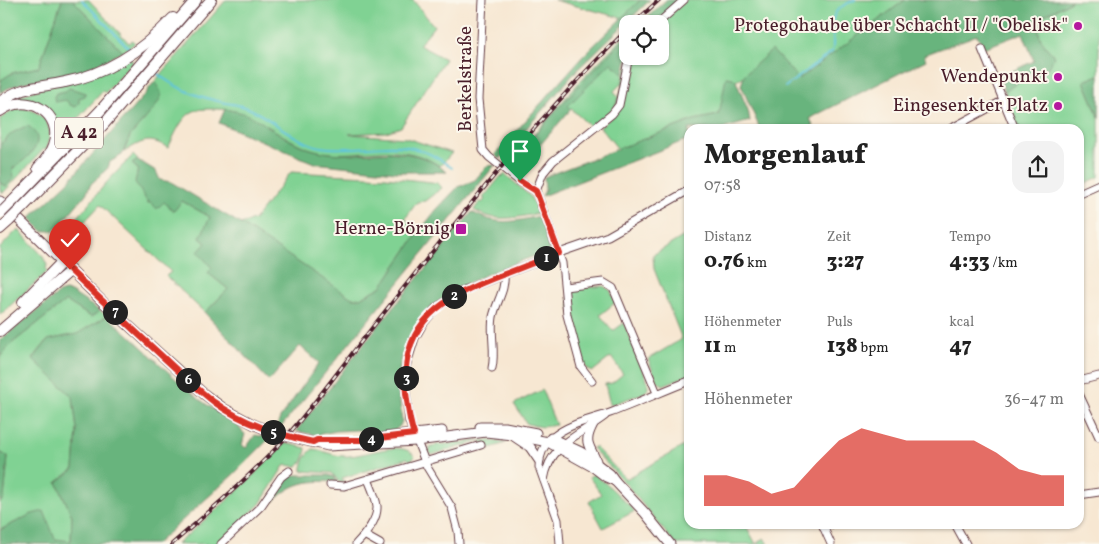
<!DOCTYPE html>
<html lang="de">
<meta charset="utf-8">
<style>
body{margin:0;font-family:Vollkorn,serif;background:#f2f2f2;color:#222;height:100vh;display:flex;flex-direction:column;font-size:19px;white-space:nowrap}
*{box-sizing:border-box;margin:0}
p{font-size:16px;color:#767676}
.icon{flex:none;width:28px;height:28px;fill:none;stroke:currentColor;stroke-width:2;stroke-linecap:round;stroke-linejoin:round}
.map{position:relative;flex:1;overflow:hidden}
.details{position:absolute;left:684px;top:124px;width:400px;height:405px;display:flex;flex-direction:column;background:#fff;border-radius:15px;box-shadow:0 1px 4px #0004}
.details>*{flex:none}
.controls{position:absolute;left:619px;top:15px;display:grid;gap:10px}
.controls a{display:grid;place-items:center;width:50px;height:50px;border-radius:10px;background:#fff;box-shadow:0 1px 4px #0004;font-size:25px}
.pin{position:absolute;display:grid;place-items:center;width:42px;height:42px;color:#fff;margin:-51px -21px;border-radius:50% 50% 50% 0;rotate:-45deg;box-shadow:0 0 5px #0007}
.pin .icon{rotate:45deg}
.km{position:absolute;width:25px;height:25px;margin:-12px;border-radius:50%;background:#222;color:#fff;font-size:14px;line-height:25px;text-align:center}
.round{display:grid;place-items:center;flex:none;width:52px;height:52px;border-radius:15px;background:#f2f2f2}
.summary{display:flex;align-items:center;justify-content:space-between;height:85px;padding:0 20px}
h1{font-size:28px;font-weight:800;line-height:38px}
.stats{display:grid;grid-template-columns:repeat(3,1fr);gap:8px;height:85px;padding:5px 20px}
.stats div{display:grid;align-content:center}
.stats b{font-size:21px;font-weight:800}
.stats small{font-size:14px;font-weight:400}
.stats p{font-size:14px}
.chart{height:140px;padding:10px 20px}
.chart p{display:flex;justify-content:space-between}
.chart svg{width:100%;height:90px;margin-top:5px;fill:#d93025;opacity:.7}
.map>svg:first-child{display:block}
.green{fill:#80d293;stroke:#65785f}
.forest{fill:#68b47d;stroke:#596a54}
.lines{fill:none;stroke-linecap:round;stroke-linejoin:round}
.stream{stroke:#5ec4db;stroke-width:2}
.minor-casing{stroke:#643d44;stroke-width:9}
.major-casing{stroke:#643d44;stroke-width:11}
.highway-casing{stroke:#643d44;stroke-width:12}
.minor{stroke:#fff;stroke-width:7}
.major{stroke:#fff;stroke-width:9}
.highway{stroke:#fff;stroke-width:10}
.rail-casing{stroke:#4a1f2b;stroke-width:4}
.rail{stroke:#fbf7ec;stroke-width:2;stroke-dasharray:5.5;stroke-linecap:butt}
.highway-bridge-casing{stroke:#643d44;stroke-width:12;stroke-linecap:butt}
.highway-bridge{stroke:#fff;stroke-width:10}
.route-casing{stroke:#fff;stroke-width:10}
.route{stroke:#d93025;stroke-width:6}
.poi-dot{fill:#b5179e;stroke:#fbf7ec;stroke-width:2}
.labels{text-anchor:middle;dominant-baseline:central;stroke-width:4;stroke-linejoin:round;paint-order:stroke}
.shield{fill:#fbf7ec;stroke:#7f6065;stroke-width:1}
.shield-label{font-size:18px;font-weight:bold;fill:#4a1f2b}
.poi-label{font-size:19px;fill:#4a1f2b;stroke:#fbf7ec;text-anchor:end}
.street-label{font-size:19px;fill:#4a1f2b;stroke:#fbf7ec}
</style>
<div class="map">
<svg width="1099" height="544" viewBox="0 0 1099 544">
<rect width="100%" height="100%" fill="#fbf7ec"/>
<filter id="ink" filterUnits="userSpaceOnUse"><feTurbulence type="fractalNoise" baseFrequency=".02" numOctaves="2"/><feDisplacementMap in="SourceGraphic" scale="10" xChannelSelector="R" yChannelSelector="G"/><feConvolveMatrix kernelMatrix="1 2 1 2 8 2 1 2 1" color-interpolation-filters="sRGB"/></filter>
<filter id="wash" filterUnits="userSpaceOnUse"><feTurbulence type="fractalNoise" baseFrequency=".0096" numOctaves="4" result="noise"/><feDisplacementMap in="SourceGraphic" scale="20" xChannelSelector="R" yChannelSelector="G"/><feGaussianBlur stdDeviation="1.12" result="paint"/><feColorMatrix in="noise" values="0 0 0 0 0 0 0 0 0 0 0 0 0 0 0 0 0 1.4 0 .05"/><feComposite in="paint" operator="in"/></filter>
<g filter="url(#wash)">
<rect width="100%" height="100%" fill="#f7e7d2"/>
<!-- green -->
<g class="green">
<polygon points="0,0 62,0 39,67 12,73 0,81"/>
<polygon points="73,0 89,0 129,43 132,40 135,43 123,52"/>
<path d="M226,0H413L434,26L419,45L445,59L401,127L386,132L349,134L406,138L452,153L440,166C430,160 420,155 408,153C378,146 347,159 317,151C278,141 256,107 212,109C208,109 202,109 197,110C182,114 175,135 168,148C149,136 142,141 124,152L130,136L147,117L159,87L155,81Z"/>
<polygon points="554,0 640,0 622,18"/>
<polygon points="686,0 905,0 799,80 745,74 743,77 736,81 735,80 718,115 694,120 618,149 600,127 614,115 631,56 660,56 660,24"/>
<path d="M1072,0H1099V75L1084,81L1099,117V177L1079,186V129H1017L1006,99L1005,92L1023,78L1038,74L1054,56C1042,42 1037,39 1039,19C1050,11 1062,8 1072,0Z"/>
<polygon points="627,33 627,36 582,82 515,159 510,162 580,81"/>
<path d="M130,58L133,62L105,93L103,91C94,101 84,111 76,121C70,128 66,136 59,143L47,110L4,101Z"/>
<polygon points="611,63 624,74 622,83 614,91 618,97 615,107 592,128 568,106"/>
<path d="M22,108C45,111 56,129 46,150L44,149L3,193L0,189V183L6,186L13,168L24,160L35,148L13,132L0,145V119L13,110Z"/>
<polygon points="133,155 138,160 132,164 138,169 137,173 148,203 182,201 210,217 200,238 206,243 213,268 208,273 228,289 205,313 166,276 171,272 100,205 59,249 55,245 106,183"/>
<polygon points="291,172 386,177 431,182 438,183 442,188 425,201 417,202 405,219 419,232 381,287 360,298 351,298 240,224 254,220"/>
<path d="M505,174L530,196L539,213C516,218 494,223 474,210L480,201L482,203L485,199L483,198L501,176L502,177Z"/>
<polygon points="18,229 42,255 47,265 46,269 48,271 0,315 0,248"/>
<polygon points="689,233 689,375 663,385 657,381 648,359 682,339 654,269 653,255"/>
<path d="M603,286L610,290L616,302L600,315L613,331L624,323L648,382V389L644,393L610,405L605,384L612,383L623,374L611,357L592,372C589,370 585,367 584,364C579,355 564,297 571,291C576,288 595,287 603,286Z"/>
<polygon points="66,301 91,317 100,311 107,316 77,334 48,340 33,358 73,397 77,430 74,469 57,482 72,516 71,542 55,539 32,514 0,530 0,503 4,498 8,457 0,452 0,357 11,344"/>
<polygon points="542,390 556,425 542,427 527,424 514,404"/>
<polygon points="484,440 506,443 484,450 481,441 431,455 429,453 430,448 436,445"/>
<path d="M285,443L306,448C306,453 303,464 297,466C292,467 289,464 284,466L260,504L222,540L217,544H177L232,496Z"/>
<polygon points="689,443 689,524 745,524 756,544 764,538 768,544 675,544 626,484 592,448 595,447 626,479"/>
<path d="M313,449C323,450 333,456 344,456C363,458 403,437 415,457L409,461L408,458L342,478L344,483L339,482L332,473L302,471C301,464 307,453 313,449Z"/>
<polygon points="594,474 611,488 635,511 603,528 589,502 601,494 589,477"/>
</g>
<!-- forest -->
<g class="forest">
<path d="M62,0H73L123,52C106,60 89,69 70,74C46,80 21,79 0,93L1,80L12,73L39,67Z"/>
<polygon points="640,0 650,0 578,69 500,159 495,155 583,56"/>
<polygon points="666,0 680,0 654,24 640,24"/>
<path d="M905,0H1072C1061,8 1050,11 1039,19C1037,39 1042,42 1054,56L1050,66L1038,74L1023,78L1005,92L999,77L1034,61L1023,33L984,48L977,35L924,55L926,60L810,118L814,129H760L741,85L745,74L772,50L799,79Z"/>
<polygon points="627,36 628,56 624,74 611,63 568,106 571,109 517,172 507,166 582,82"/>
<polygon points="1099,75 1099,117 1084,81"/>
<polygon points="726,77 733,78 736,81 748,110 750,121 722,129 689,129 689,139 542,196 545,190 544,177 594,158 595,159 599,156 694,120 718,115 720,110"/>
<polygon points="155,81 161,93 160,99 154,109 130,136 122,155 110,162 108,168 91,184 86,194 58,227 54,231 42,231 30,218 68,182 147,92 147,91"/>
<polygon points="69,88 86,93 85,96 79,98 79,103 75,107 70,105 66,100 55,102 54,97 56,93 66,91"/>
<path d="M225,109C233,111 243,112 251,116C273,128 293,146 318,151C364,162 406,137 447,172H396L314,163L219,123Z"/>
<path d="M28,126C50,141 27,159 13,168L14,178L6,186L0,183V145C8,136 16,129 28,126Z"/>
<polygon points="138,160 156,171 160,180 171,182 244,226 352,298 360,298 381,287 419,232 436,210 458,187 475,180 487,166 495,165 281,427 277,426 280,418 319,363 300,346 269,381 205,313 228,289 208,273 212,268 198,252 206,243 200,238 210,217 182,201 174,211 164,202 157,209 150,202 148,203 135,182 138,169 132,164"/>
<path d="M472,212C498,226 512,222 540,216C544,225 554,242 548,251C488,274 411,293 400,368C398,385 400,404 402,421L400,426L394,431L379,433L358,430L337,431L316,435L296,431L373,332Z"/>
<polygon points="65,291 71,292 100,311 91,317 66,301 11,344 0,357 0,340 59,293"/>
<path d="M107,316C139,342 167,373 199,399C211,408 223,415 235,423C240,426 240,431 245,434L242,445L246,448L255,435L270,438L235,473L156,544H0V530L32,514L44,511L55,539L71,541L72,516L57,482L74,469L77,430L73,397L33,359L48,340L77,334Z"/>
<polygon points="0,452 8,457 4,498 0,503"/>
<path d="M296,475H329L334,477L337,482C295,479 287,487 259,516L258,514L284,478Z"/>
</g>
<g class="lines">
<!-- stream -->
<g class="stream">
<polyline points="82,0 130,49"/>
<path d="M154,71C175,89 199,97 226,103C233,104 241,105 248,108C273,119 293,141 321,147C332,149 344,148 355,148C395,145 418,141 452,168"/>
<path d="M785,87L832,52C834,46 833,42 833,36C830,14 835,8 855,0"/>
</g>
</g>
</g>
<g filter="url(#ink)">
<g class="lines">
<defs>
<g id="minor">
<polyline points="483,0 478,99 483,150 489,157 519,181 536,191"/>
<polyline points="657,24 684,0"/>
<polyline points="982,49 1015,129"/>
<polyline points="950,129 1004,100"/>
<polyline points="1079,193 1099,184"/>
<polyline points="565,287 603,282 613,288 657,393"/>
<path d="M492,368C496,351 490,334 493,317C496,302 506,290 504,274"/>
<polyline points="592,381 581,367 567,315 562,263 536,191 543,173 553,161 612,114 619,105 629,56"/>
<polyline points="1079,381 1099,376"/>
<polyline points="1079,394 1099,437"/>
<path d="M544,480C550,443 579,436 605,416"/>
<polyline points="330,485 344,486 481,445"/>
<polyline points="1079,495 1099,492"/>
<polyline points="822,524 831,544"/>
<polyline points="955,524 966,544"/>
<polyline points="824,528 833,524"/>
<polyline points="364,535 380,544"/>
<polyline points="221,544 261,506 281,477 289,471"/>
<path d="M356,544C365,535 378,519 377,506C376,497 371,487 368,479"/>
<polyline points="459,544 458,531 452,508 427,467 409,421 405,383 406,367 415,338 423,324 436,308 464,290 559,253 608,236 689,190"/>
<path d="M560,544L558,520L539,467C539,456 544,444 553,437C570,423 591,420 610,413C637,403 663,391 689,381"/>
</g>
<g id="major">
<polyline points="0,201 105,304 204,394 223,408 253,424 274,433 328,446 416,441 486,432 513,435 548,442 593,467 606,477 615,481"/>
<path d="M593,424C583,443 589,444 596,461"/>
<polyline points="480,427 505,427 536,433"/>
<polyline points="385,437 442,431"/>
<polyline points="515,437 530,447 539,460"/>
<polyline points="551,438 581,452 610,474 615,481 645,513 670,544"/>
</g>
<g id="highway">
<path d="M0,102C23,85 39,88 65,82C107,74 144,49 173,18"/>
<path d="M0,111C26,91 65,113 53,146C50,155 44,162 38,168"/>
<polyline points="13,201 100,111 196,0"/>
<polyline points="21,209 104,124 211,0"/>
<polyline points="0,229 9,221"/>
<polyline points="23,302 62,262"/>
<polyline points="0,331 70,271"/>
</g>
</defs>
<!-- minor casing -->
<use href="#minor" class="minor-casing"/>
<!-- major casing -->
<use href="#major" class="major-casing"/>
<!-- highway casing -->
<use href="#highway" class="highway-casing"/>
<!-- minor -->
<use href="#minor" class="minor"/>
<!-- major -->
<use href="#major" class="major"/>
<!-- highway -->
<use href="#highway" class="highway"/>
<defs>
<g id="rail">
<polyline points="633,24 659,0"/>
<path d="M172,544C209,512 246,480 280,444C313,407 341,367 372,328C453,226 534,120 628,29"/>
</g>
</defs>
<!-- rail casing -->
<use href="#rail" class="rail-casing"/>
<!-- rail -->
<use href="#rail" class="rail"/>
<defs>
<g id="highway-bridge">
<polyline points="1,213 13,201"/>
<polyline points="9,221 21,209"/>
</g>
</defs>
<!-- highway-bridge casing -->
<use href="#highway-bridge" class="highway-bridge-casing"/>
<!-- highway-bridge -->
<use href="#highway-bridge" class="highway-bridge"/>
</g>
</g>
<g class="lines" filter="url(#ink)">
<defs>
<path id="route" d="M70,270C97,296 124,321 151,346C172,365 192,385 214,402C243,423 278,435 313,442L317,440H363L414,434C409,421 408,407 406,393C399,321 444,297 502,275C521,268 540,260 559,253L536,191L520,181"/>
</defs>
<!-- route casing -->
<use href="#route" class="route-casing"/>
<!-- route -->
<use href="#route" class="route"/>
</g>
<!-- markers -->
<g class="poi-dot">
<circle cx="1078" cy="26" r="5"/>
<circle cx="1058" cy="77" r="5"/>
<circle cx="1058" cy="106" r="5"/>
<rect x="455" y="223" width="12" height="12" rx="2.5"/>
</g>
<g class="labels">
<!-- shield labels -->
<rect class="shield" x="55" y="117.5" width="48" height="31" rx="4"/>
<g class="shield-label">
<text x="79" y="133">A 42</text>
</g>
<!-- poi labels -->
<g class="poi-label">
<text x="1068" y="26">Protegohaube über Schacht II / "Obelisk"</text>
<text x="1048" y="77">Wendepunkt</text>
<text x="1048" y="106">Eingesenkter Platz</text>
<text x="450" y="229">Herne-Börnig</text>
</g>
<!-- street labels -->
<g class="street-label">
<text transform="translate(466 79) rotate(-90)">Berkelstraße</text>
</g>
</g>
</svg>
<div class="controls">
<a><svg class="icon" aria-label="locate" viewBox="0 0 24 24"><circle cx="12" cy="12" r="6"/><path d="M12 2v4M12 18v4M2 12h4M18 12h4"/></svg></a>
</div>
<div class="pin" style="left:520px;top:181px;background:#1e9e55"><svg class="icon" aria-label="arrive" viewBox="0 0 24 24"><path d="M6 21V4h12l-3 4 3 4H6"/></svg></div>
<div class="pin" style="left:70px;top:270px;background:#d93025"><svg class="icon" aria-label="check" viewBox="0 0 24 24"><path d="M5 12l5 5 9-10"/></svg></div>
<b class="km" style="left:546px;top:258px">1</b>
<b class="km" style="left:454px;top:296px">2</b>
<b class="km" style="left:406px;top:378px">3</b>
<b class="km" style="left:371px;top:439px">4</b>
<b class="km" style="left:273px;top:432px">5</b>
<b class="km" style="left:188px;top:380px">6</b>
<b class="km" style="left:115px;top:312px">7</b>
<section class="details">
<div class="summary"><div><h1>Morgenlauf</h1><p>07:58</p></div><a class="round"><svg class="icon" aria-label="share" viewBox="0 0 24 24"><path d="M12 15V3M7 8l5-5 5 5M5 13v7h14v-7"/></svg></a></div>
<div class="stats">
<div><p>Distanz</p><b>0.76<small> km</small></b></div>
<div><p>Zeit</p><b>3:27</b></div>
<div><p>Tempo</p><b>4:33<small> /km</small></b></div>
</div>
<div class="stats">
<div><p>Höhenmeter</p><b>11<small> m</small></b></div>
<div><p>Puls</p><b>138<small> bpm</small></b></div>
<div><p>kcal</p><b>47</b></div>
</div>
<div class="chart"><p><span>Höhenmeter</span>36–47 m</p>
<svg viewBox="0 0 160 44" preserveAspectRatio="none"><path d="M0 44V29L10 29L20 32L30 38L40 35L50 23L60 12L70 6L80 9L90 12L100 12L110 12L120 12L130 18L140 26L150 29L160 29V44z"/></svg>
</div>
</section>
</div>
